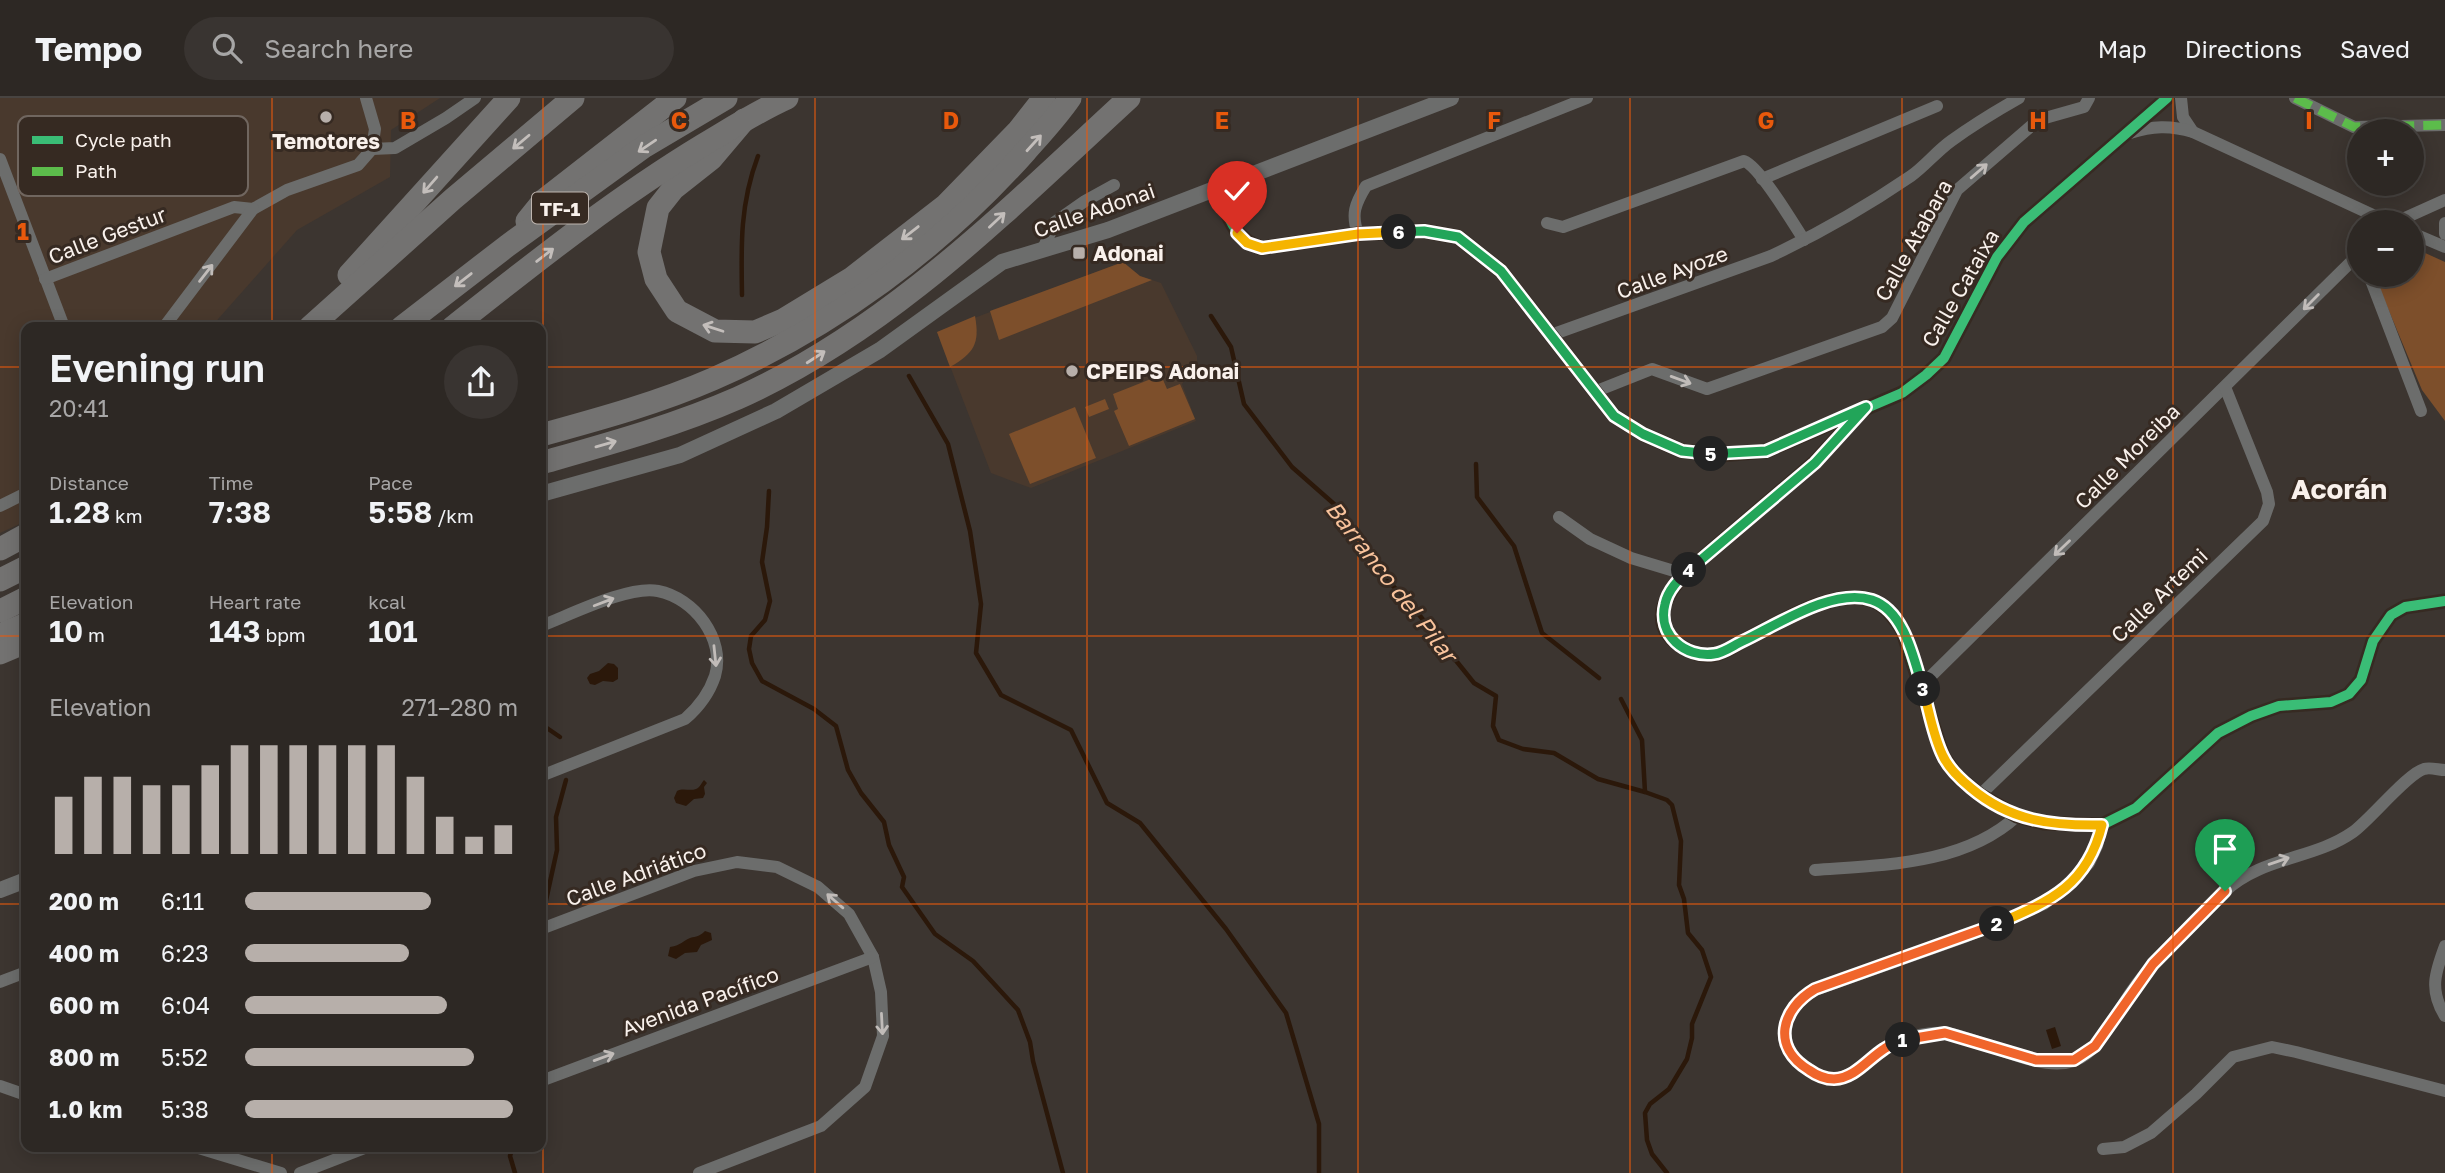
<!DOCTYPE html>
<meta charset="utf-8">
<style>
body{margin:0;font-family:"Golos Text",sans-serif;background:#393431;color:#f1f3f6;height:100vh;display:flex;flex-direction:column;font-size:26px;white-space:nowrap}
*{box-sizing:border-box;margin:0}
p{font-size:23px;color:#a7a6a6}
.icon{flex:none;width:38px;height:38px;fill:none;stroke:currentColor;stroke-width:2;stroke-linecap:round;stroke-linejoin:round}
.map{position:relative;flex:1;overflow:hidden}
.sheet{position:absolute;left:21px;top:224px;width:525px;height:830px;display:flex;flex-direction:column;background:#2d2824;border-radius:14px;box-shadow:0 4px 18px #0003,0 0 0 2px #484441}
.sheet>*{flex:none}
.fabs{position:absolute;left:2347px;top:21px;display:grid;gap:14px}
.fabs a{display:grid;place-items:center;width:77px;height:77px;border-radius:50%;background:#2d2824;box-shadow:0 4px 18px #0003,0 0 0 2px #484441;font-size:35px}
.pin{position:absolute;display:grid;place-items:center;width:60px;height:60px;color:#fff;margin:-72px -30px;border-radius:50% 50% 50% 0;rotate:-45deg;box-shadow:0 0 7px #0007}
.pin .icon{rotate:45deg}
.km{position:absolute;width:35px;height:35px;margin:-18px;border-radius:50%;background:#222;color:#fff;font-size:19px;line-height:35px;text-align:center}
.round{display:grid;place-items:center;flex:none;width:74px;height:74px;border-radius:37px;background:#393431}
.overview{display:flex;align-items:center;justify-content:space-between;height:119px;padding:0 28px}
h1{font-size:38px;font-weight:600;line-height:52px}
.metrics{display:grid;grid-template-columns:repeat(3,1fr);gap:10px;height:119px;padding:7px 28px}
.metrics div{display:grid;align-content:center}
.metrics b{font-size:30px;font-weight:600}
.metrics small{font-size:19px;font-weight:400}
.metrics p{font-size:19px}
.chart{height:196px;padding:14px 28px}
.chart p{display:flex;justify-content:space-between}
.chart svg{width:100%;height:126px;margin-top:7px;stroke:#b7afaa;stroke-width:6}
ul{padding:0 28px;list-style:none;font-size:23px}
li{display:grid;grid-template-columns:112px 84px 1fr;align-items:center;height:52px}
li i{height:18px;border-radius:9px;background:#b7afaa}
header{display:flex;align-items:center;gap:42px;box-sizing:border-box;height:98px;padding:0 35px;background:#2d2824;border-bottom:2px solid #484441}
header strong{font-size:33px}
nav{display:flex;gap:38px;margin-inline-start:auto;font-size:24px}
.search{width:490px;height:63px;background:#393431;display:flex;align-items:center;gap:18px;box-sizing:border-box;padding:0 24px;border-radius:38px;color:#a7a6a6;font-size:26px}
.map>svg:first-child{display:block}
.built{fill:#49392d}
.green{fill:#7d4f2b}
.water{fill:#2b180a}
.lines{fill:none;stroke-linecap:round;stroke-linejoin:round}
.stream{stroke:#2b180a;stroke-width:4.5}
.minor{stroke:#6c6d6c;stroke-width:12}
.tertiary{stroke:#6c6d6c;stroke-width:16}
.motorway{stroke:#737271;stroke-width:23}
.quiet{stroke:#5cbc4b;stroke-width:9;stroke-dasharray:18 9;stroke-linecap:butt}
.cycleway-casing{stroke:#362a22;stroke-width:15}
.cycleway{stroke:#3abd76;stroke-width:10}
.oneway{stroke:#c3bebb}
.oneway2{stroke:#c1bcb9}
.split-1-casing{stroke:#fff;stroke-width:14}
.split-2-casing{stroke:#fff;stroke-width:14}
.split-3-casing{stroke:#fff;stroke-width:14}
.split-4-casing{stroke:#fff;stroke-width:14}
.split-5-casing{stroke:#fff;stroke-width:14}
.split-6-casing{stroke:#fff;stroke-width:14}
.split-7-casing{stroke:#fff;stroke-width:14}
.split-1{stroke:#f0652b;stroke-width:9}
.split-2{stroke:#f0652b;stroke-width:9}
.split-3{stroke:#f5b400;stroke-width:9}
.split-4{stroke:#22a559;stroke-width:9}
.split-5{stroke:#22a559;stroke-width:9}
.split-6{stroke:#22a559;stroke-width:9}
.split-7{stroke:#f5b400;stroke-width:9}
.grid{fill:none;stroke:#e8590c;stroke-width:2;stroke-opacity:0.55}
.poi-dot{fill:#b7afaa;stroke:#362a22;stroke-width:2.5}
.labels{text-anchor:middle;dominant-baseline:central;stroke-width:6;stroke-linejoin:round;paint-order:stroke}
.shield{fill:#362a22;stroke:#beb5af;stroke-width:2}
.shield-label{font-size:19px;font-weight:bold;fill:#f9f1ec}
.poi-label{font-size:21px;font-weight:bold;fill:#f9f1ec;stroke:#362a22;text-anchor:start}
.street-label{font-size:21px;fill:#f9f1ec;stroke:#362a22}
.water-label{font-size:23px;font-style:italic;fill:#f9c39c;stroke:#362a22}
.district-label{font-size:28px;font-weight:bold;fill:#f9f1ec;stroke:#362a22}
.key{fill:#362a22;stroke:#70665f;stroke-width:2}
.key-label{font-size:19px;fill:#f9f1ec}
.grid-label{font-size:23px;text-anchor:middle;font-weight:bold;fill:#e8590c;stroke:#362a22;stroke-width:6;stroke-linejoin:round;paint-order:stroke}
</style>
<header>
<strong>Tempo</strong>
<div class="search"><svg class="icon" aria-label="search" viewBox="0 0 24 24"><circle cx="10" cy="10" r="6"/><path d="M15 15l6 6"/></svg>Search here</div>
<nav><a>Map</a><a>Directions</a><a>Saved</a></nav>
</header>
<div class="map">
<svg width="2445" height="1075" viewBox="0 0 2445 1075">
<rect width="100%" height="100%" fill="#3c3530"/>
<!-- built -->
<g class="built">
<polygon points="0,0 440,0 391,32 390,79 297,132 211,229 26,229 26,423 0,435"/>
<polygon points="1123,164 1140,178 1161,185 1197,258 1197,264 1182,286 1196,323 1031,390 991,375 937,234"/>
</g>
<!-- green -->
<g class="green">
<polygon points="2412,149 2445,164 2445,323 2422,292 2374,177 2412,177"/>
<polygon points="1123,164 1140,178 1152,182 999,242 990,213"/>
<path d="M975,218C980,246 974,255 950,269L937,234Z"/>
<polygon points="1161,277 1167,291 1180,286 1195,321 1129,348 1114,313 1118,311 1113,296"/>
<polygon points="1105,301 1109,311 1089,319 1085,309"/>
<polygon points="1075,309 1096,360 1030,386 1009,336"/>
</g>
<!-- water -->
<g class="water">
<polygon points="608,565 614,566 618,570 618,581 613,584 603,583 595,587 590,586 587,580 590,576 599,573"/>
<path d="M704,682L707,685L704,689L705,696L703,700L694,701L686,708L676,705L674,700L677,693C684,689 693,695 699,689C701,687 702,684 704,682Z"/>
<path d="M705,833L711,835L712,842L701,847L697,854L685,855L676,861L668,858L670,849C682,847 682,843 690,840C697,838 699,839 705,833Z"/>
<polygon points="2055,929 2061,948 2052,951 2046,932"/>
</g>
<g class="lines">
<!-- stream -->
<g class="stream">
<path d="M742,197C741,147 740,106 758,58"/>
<polyline points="1211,218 1231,249 1244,306 1292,369 1342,413 1386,481 1408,503 1474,585 1496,598 1493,628 1499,642 1523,651 1554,655 1598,681 1645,694 1667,702 1672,707 1681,743 1679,787 1684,801 1688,835 1702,852 1711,879 1692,926 1692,940 1687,961 1669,991 1650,1006 1645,1015 1647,1042 1652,1056 1667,1075"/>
<polyline points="909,278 948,346 970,433 981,506 976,555 1001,597 1071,632 1107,705 1140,725 1226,831 1286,915 1319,1026 1319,1075"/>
<polyline points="1476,366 1477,399 1514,448 1542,535 1599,580"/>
<polyline points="769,393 767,429 762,464 770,503 765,522 751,538 749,551 752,565 762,583 814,611 836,628 848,672 861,695 884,724 889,747 904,779 902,789 935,836 973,863 1018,912 1030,944 1033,963 1063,1075"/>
<polyline points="1621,601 1642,642 1645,694"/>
<polyline points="541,626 560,639"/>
<polyline points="543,816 557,752 556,719 566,682"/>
<polyline points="541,848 542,845"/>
<polyline points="513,1048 510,1058 515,1075"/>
</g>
<!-- minor -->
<g class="minor">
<polyline points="366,0 375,31 372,51"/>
<polyline points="2181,0 2183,19 2193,34"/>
<polyline points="2295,0 2354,29 2445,27"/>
<path d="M2130,35C2152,28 2170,27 2193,34L2388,124"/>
<polyline points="372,51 395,50 446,20 475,0"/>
<polyline points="0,61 64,229"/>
<polyline points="1762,81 1937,8"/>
<path d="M1217,90C1228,116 1232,141 1262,150L1358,136L1424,133L1458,139L1501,173L1614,318L1643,336L1682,353L1721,357L1766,353L1902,295L1926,277L1944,260L1997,159L2024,124L2167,0"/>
<polyline points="2396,124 2445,102"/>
<path d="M1547,125L1563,129L1744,63C1760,69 1793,125 1804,142"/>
<polyline points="2445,125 2445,136"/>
<polyline points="2412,135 2445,149"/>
<path d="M1358,136C1351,116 1355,106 1366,88L1587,0"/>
<polyline points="1042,153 1055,124 1085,103 1114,87"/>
<polyline points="2369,177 2421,313"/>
<polyline points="45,181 234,109 253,111 287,92 358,67 372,51"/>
<polyline points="164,229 253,111"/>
<path d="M1551,237L1771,158C1820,135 1867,108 1911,78C1925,68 1937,53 1951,43C1973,27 1996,13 2019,0"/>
<polyline points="1594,294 1652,271 1707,291 1882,229 1892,220 1957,92 2038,22 2084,9 2089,0"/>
<path d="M1865,309L1815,364L1684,476C1661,502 1649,531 1686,551C1695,556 1706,559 1717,556C1725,554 1734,548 1741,544C1776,527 1832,489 1871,502C1885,506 1894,520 1902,531L1943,658L1957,678L1980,697L2017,718L2044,725L2102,727L2136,710L2218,635L2251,618L2279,608L2331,604L2349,596L2361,582L2373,543L2391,517L2405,509L2445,503"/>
<polyline points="0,408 26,395"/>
<polyline points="1559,419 1590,441 1631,460 1684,476"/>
<path d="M541,528C570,517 629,487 658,493C694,500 726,541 715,578C709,596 699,609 685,621L541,678"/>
<polyline points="1922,587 2359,156"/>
<polyline points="1980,697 2263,423 2269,406 2267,394 2225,289"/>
<path d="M2102,727L2097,748L2089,765L2068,787L2044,806L1967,838L1815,892C1778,912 1773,951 1812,974C1819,978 1828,981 1836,980C1857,978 1868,961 1885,950C1901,940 1927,933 1946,935C1982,940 2037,975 2074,963C2098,954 2109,927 2122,908C2131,893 2142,878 2154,865C2176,841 2200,816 2224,794C2263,758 2313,762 2353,734C2370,722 2408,675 2424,671C2430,669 2439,672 2445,672"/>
<path d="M1815,772C1882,767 1964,767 2017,718"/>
<polyline points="541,831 694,773 737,764 777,769 818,789 849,816 873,859 881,894 883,938 865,989 821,1028 699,1075"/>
<path d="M2445,848C2435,875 2429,892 2445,918"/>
<polyline points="0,884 26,874"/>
<polyline points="541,983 873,859"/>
<polyline points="0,988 26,997"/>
<polyline points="192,1048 281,1075"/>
<polyline points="2103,1051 2124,1049 2151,1035 2196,996 2233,959 2272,949 2296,954 2445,993"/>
<polyline points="300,1075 370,1048"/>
</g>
<!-- tertiary -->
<g class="tertiary">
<polyline points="541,396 680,357 776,313 880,252 1002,164 1108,132 1451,0"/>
<polyline points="0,792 26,782"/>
</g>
<!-- motorway -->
<g class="motorway">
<polyline points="744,22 711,61 673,91 658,110 649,154 656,181 677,213 715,233 755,234 783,222 852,180 946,107 1018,33 1044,0"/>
<polyline points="527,123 544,102 675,0"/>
<polyline points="349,177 509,0"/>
<polyline points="310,229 453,101 573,0"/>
<polyline points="402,229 507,148 645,48 726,0"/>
<path d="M453,229C534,165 614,101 703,47C730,31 758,13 787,0"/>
<path d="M541,337C599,321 658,305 713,281C832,229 940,150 1026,53C1041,36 1057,19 1070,0"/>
<path d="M541,365C608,346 674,328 738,300C890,232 1008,111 1129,0"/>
<polyline points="0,451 26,437"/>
<polyline points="0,482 26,469"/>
<polyline points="0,513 26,500"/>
<polyline points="0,537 26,526"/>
<polyline points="0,555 26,544"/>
</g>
<!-- quiet -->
<polyline class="quiet" points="2295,0 2354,29 2445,27"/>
<defs>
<g id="cycleway">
<path d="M1217,90C1228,116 1232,141 1262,150L1358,136L1424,133L1458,139L1501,173L1614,318L1643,336L1682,353L1721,357L1766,353L1902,295L1926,277L1944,260L1997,159L2024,124L2167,0"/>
<path d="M1865,309L1815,364L1684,476C1661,502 1649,531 1686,551C1695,556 1706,559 1717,556C1725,554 1734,548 1741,544C1776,527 1832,489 1871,502C1885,506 1894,520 1902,531L1943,658L1957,678L1980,697L2017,718L2044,725L2102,727L2136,710L2218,635L2251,618L2279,608L2331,604L2349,596L2361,582L2373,543L2391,517L2405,509L2445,503"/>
</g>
</defs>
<!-- cycleway casing -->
<use href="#cycleway" class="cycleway-casing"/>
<!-- cycleway -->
<use href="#cycleway" class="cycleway"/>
</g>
<!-- one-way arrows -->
<defs><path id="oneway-shaft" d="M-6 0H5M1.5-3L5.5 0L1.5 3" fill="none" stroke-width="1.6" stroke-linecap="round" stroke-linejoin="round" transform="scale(1.75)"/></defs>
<g class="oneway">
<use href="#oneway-shaft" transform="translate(521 44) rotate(140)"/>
<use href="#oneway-shaft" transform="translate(1034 45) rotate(-48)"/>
<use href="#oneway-shaft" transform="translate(647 48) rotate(146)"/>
<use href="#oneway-shaft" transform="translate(430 87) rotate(131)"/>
<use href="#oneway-shaft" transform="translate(997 122) rotate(-43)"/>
<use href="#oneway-shaft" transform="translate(910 135) rotate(142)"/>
<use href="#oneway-shaft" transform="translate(545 157) rotate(-38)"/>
<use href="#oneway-shaft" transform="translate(463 182) rotate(142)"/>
<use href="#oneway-shaft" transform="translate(713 230) rotate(-162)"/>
<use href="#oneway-shaft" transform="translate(816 259) rotate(-33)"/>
<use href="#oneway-shaft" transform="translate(606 346) rotate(-16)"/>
</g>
<g class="oneway2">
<use href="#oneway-shaft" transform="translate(1979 73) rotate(-41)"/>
<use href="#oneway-shaft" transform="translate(206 175) rotate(-52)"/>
<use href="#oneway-shaft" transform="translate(2311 204) rotate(135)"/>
<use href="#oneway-shaft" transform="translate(1681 282) rotate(20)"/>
<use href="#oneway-shaft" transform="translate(2062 450) rotate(136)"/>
<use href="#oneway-shaft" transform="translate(604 504) rotate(-21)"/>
<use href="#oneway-shaft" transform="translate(715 558) rotate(84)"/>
<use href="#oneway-shaft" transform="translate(2279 763) rotate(-19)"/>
<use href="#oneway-shaft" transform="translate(835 803) rotate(-139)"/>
<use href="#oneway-shaft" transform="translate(882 926) rotate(87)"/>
<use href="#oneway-shaft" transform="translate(604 959) rotate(-20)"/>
</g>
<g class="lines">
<defs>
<polyline id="split-1" points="1903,942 1945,935 2036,962 2074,962 2095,948 2153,866 2225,793"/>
<path id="split-2" d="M1903,942C1897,945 1889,947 1884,951C1867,962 1855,980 1834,981C1824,981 1816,977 1809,972C1771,949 1781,911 1815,891L1997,826"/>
<path id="split-3" d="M1923,591C1929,612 1933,638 1943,658C1949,671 1960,681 1971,690C2010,723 2052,728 2102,727C2087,788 2050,803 1997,826"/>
<path id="split-4" d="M1689,472C1678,482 1668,492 1665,506C1657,537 1685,560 1714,556C1724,555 1734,547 1743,543C1777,527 1833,489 1872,502C1905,513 1914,562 1923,591"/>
<polyline id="split-5" points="1689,472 1815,365 1866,309 1766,353 1711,356"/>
<polyline id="split-6" points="1399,134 1424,133 1458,139 1501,173 1614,318 1643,336 1682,353 1711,356"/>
<polyline id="split-7" points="1237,135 1247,145 1262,150 1358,136 1399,134"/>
</defs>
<!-- split-1 casing -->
<use href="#split-1" class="split-1-casing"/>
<!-- split-2 casing -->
<use href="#split-2" class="split-2-casing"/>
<!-- split-3 casing -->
<use href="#split-3" class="split-3-casing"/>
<!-- split-4 casing -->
<use href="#split-4" class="split-4-casing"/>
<!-- split-5 casing -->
<use href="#split-5" class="split-5-casing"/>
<!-- split-6 casing -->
<use href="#split-6" class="split-6-casing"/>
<!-- split-7 casing -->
<use href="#split-7" class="split-7-casing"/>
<!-- split-1 -->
<use href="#split-1" class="split-1"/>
<!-- split-2 -->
<use href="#split-2" class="split-2"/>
<!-- split-3 -->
<use href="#split-3" class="split-3"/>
<!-- split-4 -->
<use href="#split-4" class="split-4"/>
<!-- split-5 -->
<use href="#split-5" class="split-5"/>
<!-- split-6 -->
<use href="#split-6" class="split-6"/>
<!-- split-7 -->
<use href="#split-7" class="split-7"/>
</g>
<!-- grid -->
<path class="grid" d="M272,0V229M543,0V1075M815,0V1075M1087,0V1075M1358,0V1075M1630,0V1075M1902,0V1075M2173,0V1075M0,269H26M541,269H2445M0,538H26M541,538H2445M0,806H26M541,806H2445M272,1048V1075"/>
<!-- markers -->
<g class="poi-dot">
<circle cx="326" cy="19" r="7"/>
<rect x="1072" y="148" width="14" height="14" rx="3.5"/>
<circle cx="1072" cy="273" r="7"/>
</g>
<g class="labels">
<!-- shield labels -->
<rect class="shield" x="532" y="94.5" width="56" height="31" rx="5"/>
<g class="shield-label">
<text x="560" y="110">TF-1</text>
</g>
<!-- poi labels -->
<g class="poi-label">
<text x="326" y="43" text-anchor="middle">Temotores</text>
<text x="1093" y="155">Adonai</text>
<text x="1086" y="273">CPEIPS Adonai</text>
</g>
<!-- street labels -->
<g class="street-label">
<text transform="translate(1094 112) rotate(-19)">Calle Adonai</text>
<text transform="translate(107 137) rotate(-21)">Calle Gestur</text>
<text transform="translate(1913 142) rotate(-61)">Calle Atabara</text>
<text transform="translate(1672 174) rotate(-20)">Calle Ayoze</text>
<text transform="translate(1960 190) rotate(-60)">Calle Cataixa</text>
<text transform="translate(2127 358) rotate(-45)">Calle Moreiba</text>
<text transform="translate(2159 497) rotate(-44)">Calle Artemi</text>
<text transform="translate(636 776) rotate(-20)">Calle Adriático</text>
<text transform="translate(700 903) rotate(-20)">Avenida Pacífico</text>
</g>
<!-- water labels -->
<g class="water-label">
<text transform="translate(1392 483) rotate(52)">Barranco del Pilar</text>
</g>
<!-- district labels -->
<g class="district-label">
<text x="2339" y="390">Acorán</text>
</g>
</g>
<!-- legend -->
<rect x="18" y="18" width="230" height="80" rx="10" class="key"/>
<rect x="32" y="38" width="31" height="8" fill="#3abd76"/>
<rect x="32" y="69" width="31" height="9" fill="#5cbc4b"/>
<g class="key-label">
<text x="75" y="49">Cycle path</text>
<text x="75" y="80">Path</text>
</g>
<g class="grid-label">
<text x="408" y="31">B</text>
<text x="679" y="31">C</text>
<text x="951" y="31">D</text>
<text x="1222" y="31">E</text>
<text x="1494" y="31">F</text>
<text x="1766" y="31">G</text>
<text x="2038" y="31">H</text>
<text x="2309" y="31">I</text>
<text x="23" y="142">1</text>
</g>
</svg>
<div class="fabs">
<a>+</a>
<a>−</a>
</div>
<div class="pin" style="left:2225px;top:793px;background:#1e9e55"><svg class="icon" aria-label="arrive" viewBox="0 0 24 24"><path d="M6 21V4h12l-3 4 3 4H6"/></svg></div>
<div class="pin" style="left:1237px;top:135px;background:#d93025"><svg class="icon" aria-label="check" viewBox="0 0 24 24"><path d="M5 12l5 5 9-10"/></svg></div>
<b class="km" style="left:1903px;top:942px">1</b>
<b class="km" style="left:1997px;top:826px">2</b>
<b class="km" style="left:1923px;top:591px">3</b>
<b class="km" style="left:1689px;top:472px">4</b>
<b class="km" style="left:1711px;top:356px">5</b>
<b class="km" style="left:1399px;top:134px">6</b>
<section class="sheet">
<div class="overview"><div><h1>Evening run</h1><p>20:41</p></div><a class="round"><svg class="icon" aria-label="share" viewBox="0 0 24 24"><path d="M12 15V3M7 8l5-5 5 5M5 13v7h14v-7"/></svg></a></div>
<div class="metrics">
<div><p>Distance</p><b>1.28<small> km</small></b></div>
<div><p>Time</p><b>7:38</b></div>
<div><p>Pace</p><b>5:58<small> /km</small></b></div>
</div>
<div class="metrics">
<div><p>Elevation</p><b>10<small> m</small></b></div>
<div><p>Heart rate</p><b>143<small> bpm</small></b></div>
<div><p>kcal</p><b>101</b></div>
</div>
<div class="chart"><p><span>Elevation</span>271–280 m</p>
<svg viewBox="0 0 160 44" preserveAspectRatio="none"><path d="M5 44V24M15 44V17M25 44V17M35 44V20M45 44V20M55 44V13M65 44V6M75 44V6M85 44V6M95 44V6M105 44V6M115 44V6M125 44V17M135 44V31M145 44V38M155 44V34"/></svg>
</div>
<ul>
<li><b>200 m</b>6:11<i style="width:68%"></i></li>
<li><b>400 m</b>6:23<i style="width:60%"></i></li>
<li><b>600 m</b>6:04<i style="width:74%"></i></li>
<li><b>800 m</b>5:52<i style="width:84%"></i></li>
<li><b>1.0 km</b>5:38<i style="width:98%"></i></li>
</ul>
</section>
</div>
